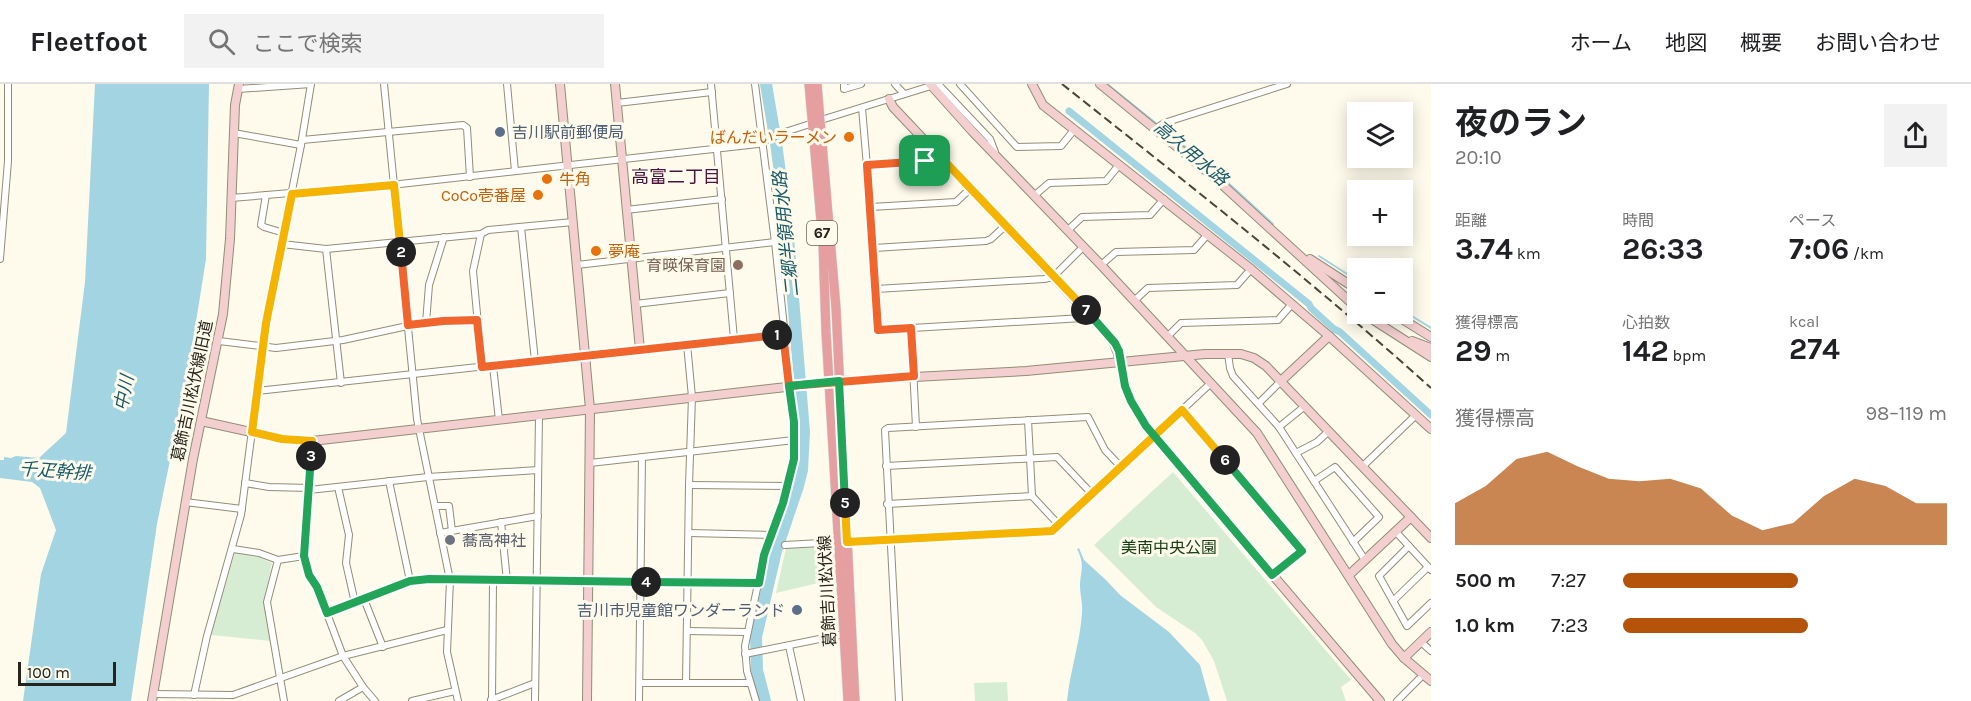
<!DOCTYPE html>
<html lang="ja">
<meta charset="utf-8">
<style>
body{margin:0;font-family:Karla,"Noto Sans JP",sans-serif;background:#f2f2f2;color:#202124;height:100vh;display:flex;flex-direction:column;font-size:22px;white-space:nowrap}
*{box-sizing:border-box;margin:0}
p{font-size:20px;color:#757577}
.icon{flex:none;width:33px;height:33px;fill:none;stroke:currentColor;stroke-width:2;stroke-linecap:round;stroke-linejoin:round}
.map{position:relative;flex:1;overflow:hidden}
.side{display:flex;flex-direction:column;background:#fff;width:540px}
.side>*{flex:none}
.buttons{position:absolute;left:1347px;top:18px;display:grid;gap:12px}
.buttons a{display:grid;place-items:center;width:66px;height:66px;border-radius:0px;background:#fff;box-shadow:0 3px 15px #0003;font-size:30px}
.scale{position:absolute;left:18px;bottom:15px;width:98px;box-sizing:border-box;padding-left:6px;border:3px solid #26241b;border-top:0;font-size:16px;line-height:21px;white-space:nowrap;color:#26241b;-webkit-text-stroke:4px #fefbec;paint-order:stroke}
.pin{position:absolute;display:grid;place-items:center;width:51px;height:51px;color:#fff;margin:-26px;border-radius:12px;box-shadow:0 3px 9px #0006}
.km{position:absolute;width:30px;height:30px;margin:-15px;border-radius:50%;background:#222;color:#fff;font-size:16px;line-height:30px;text-align:center}
.round{display:grid;place-items:center;flex:none;width:63px;height:63px;border-radius:0px;background:#f2f2f2}
.summary{display:flex;align-items:center;justify-content:space-between;height:102px;padding:0 24px}
h1{font-size:33px;font-weight:700;line-height:45px}
.figures{display:grid;grid-template-columns:repeat(3,1fr);gap:9px;height:102px;padding:6px 24px}
.figures div{display:grid;align-content:center}
.figures b{font-size:30px;font-weight:700}
.figures small{font-size:16px;font-weight:400}
.figures p{font-size:16px}
.chart{height:168px;padding:12px 24px}
.chart p{display:flex;justify-content:space-between}
.chart svg{width:100%;height:108px;margin-top:6px;fill:#b45309;opacity:.7}
ul{padding:0 24px;list-style:none;font-size:20px}
li{display:grid;grid-template-columns:96px 72px 1fr;align-items:center;height:45px}
li i{height:15px;border-radius:8px;background:#b45309}
header{display:flex;align-items:center;gap:36px;box-sizing:border-box;height:84px;padding:0 30px;background:#fff;border-bottom:2px solid #e0e0e0}
header strong{font-size:28px}
nav{display:flex;gap:33px;margin-inline-start:auto;font-size:21px}
.search{width:420px;height:54px;background:#f2f2f2;display:flex;align-items:center;gap:15px;box-sizing:border-box;padding:0 21px;border-radius:0px;color:#757577;font-size:22px}
main{display:flex;flex:1;min-height:0}
.map>svg:first-child{display:block}
.green{fill:#d7edd3}
.water{fill:#a3d4e2}
.lines{fill:none;stroke-linecap:round;stroke-linejoin:round}
.stream{stroke:#a3d4e2;stroke-width:2}
.canal{stroke:#a3d4e2;stroke-width:7}
.river{stroke:#a3d4e2;stroke-width:12}
.street-casing{stroke:#928d77;stroke-width:8}
.secondary-casing{stroke:#928d77;stroke-width:10}
.primary-casing{stroke:#dcdcdb;stroke-width:10}
.street{stroke:#fff;stroke-width:6}
.secondary{stroke:#f3cfd0;stroke-width:8}
.primary{stroke:#e69fa1;stroke-width:9}
.rail{stroke:#47453b;stroke-width:2;stroke-dasharray:9 4.5;stroke-linecap:butt}
.split-1-casing{stroke:#fff;stroke-width:12}
.split-2-casing{stroke:#fff;stroke-width:12}
.split-3-casing{stroke:#fff;stroke-width:12}
.split-4-casing{stroke:#fff;stroke-width:12}
.split-5-casing{stroke:#fff;stroke-width:12}
.split-6-casing{stroke:#fff;stroke-width:12}
.split-7-casing{stroke:#fff;stroke-width:12}
.split-8-casing{stroke:#fff;stroke-width:12}
.split-1{stroke:#f0652b;stroke-width:8}
.split-2{stroke:#f0652b;stroke-width:8}
.split-3{stroke:#f5b400;stroke-width:8}
.split-4{stroke:#22a559;stroke-width:8}
.split-5{stroke:#22a559;stroke-width:8}
.split-6{stroke:#f5b400;stroke-width:8}
.split-7{stroke:#22a559;stroke-width:8}
.split-8{stroke:#f5b400;stroke-width:8}
.service-dot{fill:#5c6f8a;stroke:#fefbec;stroke-width:2}
.food-dot{fill:#e8710a;stroke:#fefbec;stroke-width:2}
.education-dot{fill:#8d6e63;stroke:#fefbec;stroke-width:2}
.worship-dot{fill:#6b7280;stroke:#fefbec;stroke-width:2}
.labels{text-anchor:middle;dominant-baseline:central;stroke-width:6;stroke-linejoin:round;paint-order:stroke}
.shield{fill:#fefbec;stroke:#67645a;stroke-width:1.5}
.shield-label{font-size:15px;font-weight:bold;fill:#26241b}
.service-label{font-size:16px;fill:#4e5e75;stroke:#fefbec;text-anchor:start}
.food-label{font-size:16px;fill:#c56008;stroke:#fefbec;text-anchor:end}
.education-label{font-size:16px;fill:#785e54;stroke:#fefbec;text-anchor:end}
.street-label{font-size:16px;fill:#26241b;stroke:#fefbec}
.worship-label{font-size:16px;fill:#5b616d;stroke:#fefbec;text-anchor:start}
.park-label{font-size:16px;fill:#194114;stroke:#fefbec}
.water-label{font-size:18px;font-style:italic;fill:#185a69;stroke:#fefbec}
.neighbourhood-label{font-size:18px;fill:#4b133e;stroke:#fefbec}
</style>
<header>
<strong>Fleetfoot</strong>
<div class="search"><svg class="icon" aria-label="search" viewBox="0 0 24 24"><circle cx="10" cy="10" r="6"/><path d="M15 15l6 6"/></svg>ここで検索</div>
<nav><a>ホーム</a><a>地図</a><a>概要</a><a>お問い合わせ</a></nav>
</header>
<main>
<div class="map">
<svg width="1431" height="617" viewBox="0 0 1431 617">
<rect width="100%" height="100%" fill="#fefbec"/>
<!-- green -->
<g class="green">
<polygon points="1173,388 1351,596 1341,603 1346,617 1227,617 1214,577 1202,556 1195,549 1156,523 1094,461"/>
<polygon points="829,462 833,464 835,495 776,509 786,464"/>
<polygon points="235,468 258,473 272,479 264,518 270,557 211,551"/>
<polygon points="1007,598 1008,617 975,617 974,599"/>
</g>
<!-- water -->
<g class="water">
<polygon points="95,0 209,0 206,175 188,288 157,440 131,617 23,617 41,490 56,446 40,404 32,398 0,394 0,376 4,376 4,373 11,374 16,372 39,374 66,349 85,198"/>
<path d="M1079,464L1084,476L1106,496L1120,511L1169,548L1200,581L1210,617H1067C1070,587 1080,559 1082,529C1083,520 1080,511 1080,501C1081,485 1085,481 1077,465Z"/>
</g>
<g class="lines">
<!-- stream -->
<g class="stream">
<polyline points="1107,0 1213,85 1273,140"/>
<polyline points="1319,172 1358,197"/>
<polyline points="1402,226 1431,244"/>
</g>
<!-- canal -->
<polyline class="canal" points="1069,27 1309,220 1311,224 1334,245 1340,248 1431,331"/>
<!-- river -->
<polyline class="river" points="765,617 757,586 756,553 776,467 798,402 802,386 804,348 787,141 776,59 766,0"/>
<defs>
<g id="street">
<polyline points="384,0 417,335 450,496 447,568 458,617"/>
<polyline points="507,0 515,87"/>
<polyline points="711,0 734,255"/>
<polyline points="755,0 775,158 794,338 794,375 783,419 764,471 745,562 747,587 756,617"/>
<polyline points="844,0 844,5 861,0"/>
<polyline points="895,0 904,10"/>
<polyline points="938,0 990,55 995,68"/>
<polyline points="960,0 1017,63 1061,62 1074,46"/>
<polyline points="238,5 311,0"/>
<polyline points="617,19 712,8"/>
<polyline points="862,24 874,164 878,246 1083,234 1089,230"/>
<polyline points="821,36 931,2"/>
<polyline points="1155,45 1164,39 1287,0"/>
<polyline points="234,49 301,61"/>
<polyline points="302,56 463,41 467,44 470,93"/>
<polyline points="867,81 925,77 935,67"/>
<polyline points="266,111 261,141 264,143 284,149"/>
<polyline points="1035,111 1049,99 1106,97 1119,81"/>
<polyline points="231,114 400,100 758,60 779,50 813,39"/>
<polyline points="871,123 956,118 970,105"/>
<polyline points="626,126 722,115"/>
<polyline points="521,143 535,277"/>
<polyline points="1068,146 1082,133 1150,131 1164,115"/>
<polyline points="481,150 473,187 482,283"/>
<polyline points="282,160 326,165 481,150 488,146 573,138"/>
<polyline points="874,164 986,157 991,155 1005,142"/>
<polyline points="326,165 341,299"/>
<polyline points="0,175 8,77 8,0"/>
<polyline points="577,181 775,158"/>
<polyline points="1101,181 1116,168 1194,166 1208,150"/>
<polyline points="876,205 1044,195 1053,193 1083,163"/>
<polyline points="1134,217 1148,204 1237,201 1251,185"/>
<polyline points="635,220 730,209"/>
<polyline points="426,239 429,201 444,153"/>
<polyline points="911,244 916,343"/>
<polyline points="1168,252 1181,239 1278,236 1292,220"/>
<polyline points="219,257 276,264 343,256 412,241 443,237 477,236"/>
<polyline points="1228,270 1230,284 1233,292 1279,343 1365,476"/>
<polyline points="493,282 499,336"/>
<polyline points="257,307 783,250"/>
<polyline points="1259,319 1281,297"/>
<polyline points="1182,326 1302,467 1272,491"/>
<polyline points="1028,336 1032,412 1059,441"/>
<polyline points="1279,343 1305,322"/>
<polyline points="312,357 304,472 309,491 317,503 343,572 363,603 375,617"/>
<polyline points="1296,369 1317,358 1329,347"/>
<polyline points="590,379 794,356"/>
<polyline points="886,382 1057,373 1092,410"/>
<polyline points="1363,382 1416,331"/>
<polyline points="389,397 410,497"/>
<polyline points="1314,397 1335,383 1379,433 1353,458"/>
<polyline points="245,399 269,403 310,404"/>
<polyline points="689,401 788,402"/>
<polyline points="338,403 349,451 346,479 355,519"/>
<polyline points="309,406 428,393 538,386"/>
<polyline points="185,418 242,425"/>
<polyline points="887,420 1032,412"/>
<polyline points="435,422 449,422 452,447"/>
<polyline points="501,438 507,497"/>
<polyline points="1396,448 1431,486"/>
<polyline points="440,449 538,432"/>
<polyline points="689,449 771,451"/>
<polyline points="847,457 1052,447 1211,299"/>
<polyline points="785,461 839,458"/>
<polyline points="1409,462 1379,492 1407,542 1431,519"/>
<polyline points="233,465 259,469 278,476"/>
<polyline points="364,515 383,563"/>
<polyline points="1393,517 1428,483"/>
<polyline points="327,529 410,497 429,495 759,499"/>
<polyline points="687,547 747,548"/>
<polyline points="1421,558 1431,567"/>
<polyline points="789,562 801,617"/>
<polyline points="745,570 844,550"/>
<polyline points="640,599 750,599"/>
<polyline points="686,599 689,401 692,313 687,260"/>
<polyline points="154,610 233,611 343,572 447,546"/>
<polyline points="194,611 207,552 241,431 266,239 301,61 311,0"/>
<polyline points="491,616 535,599"/>
<polyline points="492,616 493,497"/>
<polyline points="284,617 267,518 278,476 304,472"/>
<polyline points="339,617 363,603"/>
<polyline points="412,617 455,607"/>
<polyline points="535,617 539,331"/>
<polyline points="639,617 642,373"/>
<polyline points="899,617 885,346 888,344 1088,333 1105,366 1121,383"/>
<polyline points="1397,617 1423,591"/>
</g>
<g id="secondary">
<polyline points="560,0 590,325 587,617"/>
<polyline points="615,0 640,266"/>
<polyline points="930,0 972,47 1101,181 1257,349 1392,560 1404,574 1431,597"/>
<polyline points="1032,0 1043,21 1251,185 1329,252 1431,345"/>
<polyline points="1100,0 1216,95 1358,225"/>
<path d="M889,15L893,23L1110,253C1120,267 1120,282 1125,299C1129,315 1137,329 1146,342L1380,617"/>
<polyline points="1310,175 1358,206"/>
<polyline points="1364,230 1431,273"/>
<polyline points="1394,230 1431,253"/>
<polyline points="1412,257 1431,264"/>
<polyline points="1281,297 1329,252"/>
<polyline points="201,337 282,355 312,357 839,297 1026,287 1205,270 1241,270 1254,274 1266,282 1431,454"/>
<polyline points="1349,491 1411,433"/>
<polyline points="1404,574 1431,548"/>
<polyline points="152,617 193,375 223,230 230,155 235,21 239,0"/>
</g>
<g id="primary">
<polyline points="809,0 823,160 826,248 848,617"/>
<polyline points="817,0 836,224 855,617"/>
</g>
</defs>
<!-- street casing -->
<use href="#street" class="street-casing"/>
<!-- secondary casing -->
<use href="#secondary" class="secondary-casing"/>
<!-- primary casing -->
<use href="#primary" class="primary-casing"/>
<!-- street -->
<use href="#street" class="street"/>
<!-- secondary -->
<use href="#secondary" class="secondary"/>
<!-- primary -->
<use href="#primary" class="primary"/>
<!-- rail -->
<path class="rail" d="M1062,0C1187,99 1312,197 1431,304"/>
</g>
<g class="lines">
<defs>
<polyline id="split-1" points="777,251 783,250 789,302 914,292 911,244 878,246 867,81 925,77"/>
<polyline id="split-2" points="401,168 408,241 443,237 477,236 482,283 777,251"/>
<polyline id="split-3" points="311,372 312,357 282,355 252,348 266,239 292,110 394,101 401,168"/>
<polyline id="split-4" points="311,372 304,472 309,491 317,503 327,529 410,497 429,495 646,498"/>
<polyline id="split-5" points="646,498 759,499 764,471 783,419 794,375 794,338 789,302 839,297 845,419"/>
<polyline id="split-6" points="845,419 847,458 1052,447 1182,326 1225,376"/>
<polyline id="split-7" points="1086,226 1115,259 1119,267 1125,302 1131,317 1146,342 1272,491 1302,467 1225,376"/>
<polyline id="split-8" points="925,77 935,67 1086,226"/>
</defs>
<!-- split-1 casing -->
<use href="#split-1" class="split-1-casing"/>
<!-- split-2 casing -->
<use href="#split-2" class="split-2-casing"/>
<!-- split-3 casing -->
<use href="#split-3" class="split-3-casing"/>
<!-- split-4 casing -->
<use href="#split-4" class="split-4-casing"/>
<!-- split-5 casing -->
<use href="#split-5" class="split-5-casing"/>
<!-- split-6 casing -->
<use href="#split-6" class="split-6-casing"/>
<!-- split-7 casing -->
<use href="#split-7" class="split-7-casing"/>
<!-- split-8 casing -->
<use href="#split-8" class="split-8-casing"/>
<!-- split-1 -->
<use href="#split-1" class="split-1"/>
<!-- split-2 -->
<use href="#split-2" class="split-2"/>
<!-- split-3 -->
<use href="#split-3" class="split-3"/>
<!-- split-4 -->
<use href="#split-4" class="split-4"/>
<!-- split-5 -->
<use href="#split-5" class="split-5"/>
<!-- split-6 -->
<use href="#split-6" class="split-6"/>
<!-- split-7 -->
<use href="#split-7" class="split-7"/>
<!-- split-8 -->
<use href="#split-8" class="split-8"/>
</g>
<!-- markers -->
<g class="service-dot">
<circle cx="500" cy="48" r="6"/>
<circle cx="797" cy="526" r="6"/>
</g>
<g class="food-dot">
<circle cx="849" cy="53" r="6"/>
<circle cx="547" cy="95" r="6"/>
<circle cx="538" cy="111" r="6"/>
<circle cx="596" cy="167" r="6"/>
</g>
<circle class="education-dot" cx="738" cy="181" r="6"/>
<circle class="worship-dot" cx="450" cy="456" r="6"/>
<g class="labels">
<!-- shield labels -->
<rect class="shield" x="807" y="137" width="30" height="24" rx="4.5"/>
<g class="shield-label">
<text x="822" y="149">67</text>
</g>
<!-- service labels -->
<g class="service-label">
<text x="512" y="48">吉川駅前郵便局</text>
<text x="785" y="526" text-anchor="end">吉川市児童館ワンダーランド</text>
</g>
<!-- food labels -->
<g class="food-label">
<text x="837" y="53">ばんだいラーメン</text>
<text x="559" y="95" text-anchor="start">牛角</text>
<text x="526" y="111">CoCo壱番屋</text>
<text x="608" y="167" text-anchor="start">夢庵</text>
</g>
<!-- education labels -->
<g class="education-label">
<text x="726" y="181">育暎保育園</text>
</g>
<!-- street labels -->
<g class="street-label">
<text transform="translate(192 307) rotate(-78)">葛飾吉川松伏線旧道</text>
<text transform="translate(827 507) rotate(-93)">葛飾吉川松伏線</text>
</g>
<!-- worship labels -->
<g class="worship-label">
<text x="462" y="456">蕎高神社</text>
</g>
<!-- park labels -->
<g class="park-label">
<text x="1169" y="463">美南中央公園</text>
</g>
<!-- water labels -->
<g class="water-label">
<text transform="translate(1191 69) rotate(40)">高久用水路</text>
<text transform="translate(786 150) rotate(-96)">二郷半領用水路</text>
<text transform="translate(124 309) rotate(-79)">中川</text>
<text transform="translate(55 387) rotate(4)">千疋幹排</text>
</g>
<!-- neighbourhood labels -->
<g class="neighbourhood-label">
<text x="676" y="93">高富二丁目</text>
</g>
</g>
</svg>
<div class="buttons">
<a><svg class="icon" aria-label="layers" viewBox="0 0 24 24"><path d="M12 4l9 5-9 5-9-5zM3 14l9 5 9-5"/></svg></a>
<a>+</a>
<a>−</a>
</div>
<div class="scale">100 m</div>
<div class="pin" style="left:925px;top:77px;background:#1e9e55"><svg class="icon" aria-label="arrive" viewBox="0 0 24 24"><path d="M6 21V4h12l-3 4 3 4H6"/></svg></div>
<b class="km" style="left:777px;top:251px">1</b>
<b class="km" style="left:401px;top:168px">2</b>
<b class="km" style="left:311px;top:372px">3</b>
<b class="km" style="left:646px;top:498px">4</b>
<b class="km" style="left:845px;top:419px">5</b>
<b class="km" style="left:1225px;top:376px">6</b>
<b class="km" style="left:1086px;top:226px">7</b>
</div>
<section class="side">
<div class="summary"><div><h1>夜のラン</h1><p>20:10</p></div><a class="round"><svg class="icon" aria-label="share" viewBox="0 0 24 24"><path d="M12 15V3M7 8l5-5 5 5M5 13v7h14v-7"/></svg></a></div>
<div class="figures">
<div><p>距離</p><b>3.74<small> km</small></b></div>
<div><p>時間</p><b>26:33</b></div>
<div><p>ペース</p><b>7:06<small> /km</small></b></div>
</div>
<div class="figures">
<div><p>獲得標高</p><b>29<small> m</small></b></div>
<div><p>心拍数</p><b>142<small> bpm</small></b></div>
<div><p>kcal</p><b>274</b></div>
</div>
<div class="chart"><p><span>獲得標高</span>98–119 m</p>
<svg viewBox="0 0 160 44" preserveAspectRatio="none"><path d="M0 44V27L10 20L20 9L30 6L40 12L50 17L60 18L70 17L80 21L90 32L100 38L110 35L120 24L130 17L140 20L150 27L160 27V44z"/></svg>
</div>
<ul>
<li><b>500 m</b>7:27<i style="width:54%"></i></li>
<li><b>1.0 km</b>7:23<i style="width:57%"></i></li>
</ul>
</section>
</main>
